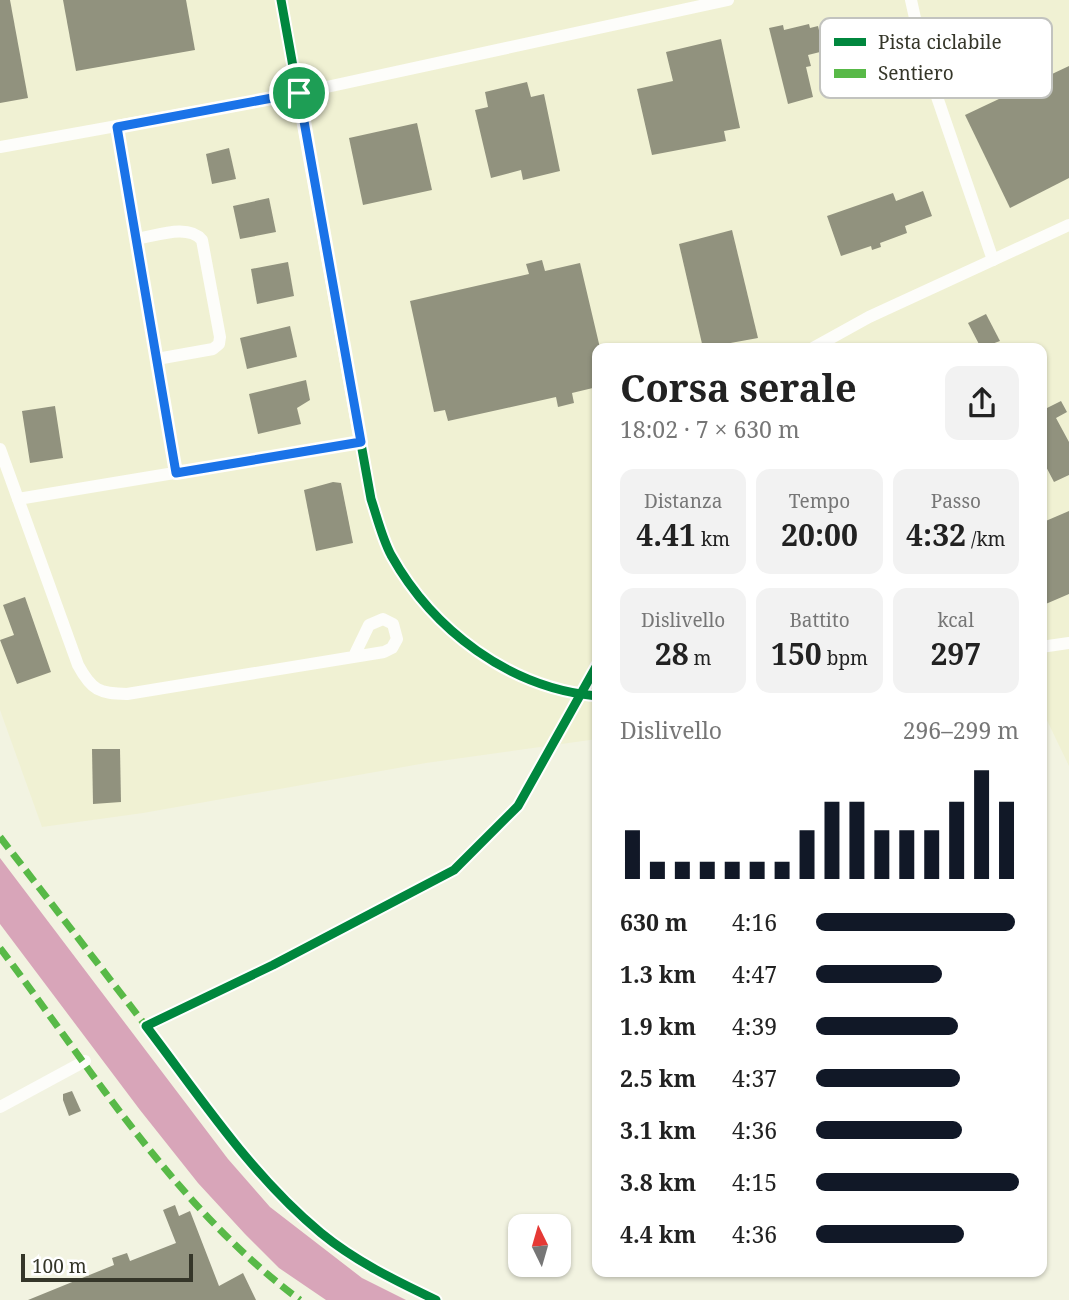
<!DOCTYPE html>
<html lang="it">
<meta charset="utf-8">
<style>
body{margin:0;font-family:"Noto Serif",serif;background:#f2f2f2;color:#222;height:100vh;display:flex;flex-direction:column;font-size:26px;white-space:nowrap}
*{box-sizing:border-box;margin:0}
p{font-size:23px;color:#767676}
.icon{flex:none;width:38px;height:38px;fill:none;stroke:currentColor;stroke-width:2;stroke-linecap:round;stroke-linejoin:round}
.map{position:relative;flex:1;overflow:hidden}
.side{position:absolute;left:592px;top:343px;width:455px;height:934px;display:flex;flex-direction:column;background:#fff;border-radius:14px;box-shadow:0 2px 5px #0004}
.side>*{flex:none}
.needle{width:46px;rotate:355deg}
.controls{position:absolute;left:508px;top:1214px;display:grid;gap:14px}
.controls a{display:grid;place-items:center;width:63px;height:63px;border-radius:14px;background:#fff;box-shadow:0 2px 5px #0004;font-size:35px}
.scale{position:absolute;left:21px;bottom:18px;width:172px;box-sizing:border-box;padding-left:7px;border:4px solid #353629;border-top:0;font-size:19px;line-height:24px;white-space:nowrap;color:#353629;-webkit-text-stroke:5px #fff;paint-order:stroke}
.pin{position:absolute;display:grid;place-items:center;width:60px;height:60px;color:#fff;margin:-30px;border:4px solid #fff;border-radius:50%;box-shadow:0 2px 7px #0007}
.round{display:grid;place-items:center;flex:none;width:74px;height:74px;border-radius:14px;background:#f2f2f2}
.overview{display:flex;align-items:center;justify-content:space-between;height:119px;padding:0 28px}
h1{font-size:38px;font-weight:700;line-height:52px}
.stats{display:grid;grid-template-columns:repeat(3,1fr);gap:10px;height:119px;padding:7px 28px}
.stats div{display:grid;align-content:center;border-radius:14px;background:#f2f2f2;text-align:center}
.stats b{font-size:30px;font-weight:700}
.stats small{font-size:19px;font-weight:400}
.stats p{font-size:19px}
.chart{height:196px;padding:14px 28px}
.chart p{display:flex;justify-content:space-between}
.chart svg{width:100%;height:126px;margin-top:7px;stroke:#111827;stroke-width:6}
ul{padding:0 28px;list-style:none;font-size:23px}
li{display:grid;grid-template-columns:112px 84px 1fr;align-items:center;height:52px}
li i{height:18px;border-radius:9px;background:#111827}
.map>svg:first-child{display:block}
.built{fill:#f0f1d3}
.water{fill:#d8a5b9}
.building{fill:#91927e}
.lines{fill:none;stroke-linecap:round;stroke-linejoin:round}
.minor{stroke:#fdfdfa;stroke-width:12}
.quiet{stroke:#58b947;stroke-width:7;stroke-dasharray:14 7;stroke-linecap:butt}
.cycleway-casing{stroke:#fff;stroke-width:13}
.cycleway{stroke:#00873e;stroke-width:9}
.route-casing{stroke:#fff;stroke-width:14}
.route{stroke:#1a73e8;stroke-width:9}
.key{fill:#fff;stroke:#c2c3bf;stroke-width:2}
.key-label{font-size:19px;fill:#353629}
</style>
<div class="map">
<svg width="1069" height="1300" viewBox="0 0 1069 1300">
<rect width="100%" height="100%" fill="#f2f3e1"/>
<!-- built -->
<polygon class="built" points="0,0 1069,0 1069,766 1041,708 1041,348 597,348 597,739 426,763 143,813 42,827 0,710"/>
<!-- water -->
<polygon class="water" points="0,858 228,1159 270,1207 362,1278 406,1300 326,1300 279,1268 245,1234 198,1183 140,1110 0,924"/>
<!-- building -->
<g class="building">
<polygon points="0,0 10,0 28,98 0,103"/>
<polygon points="63,0 186,0 195,50 76,71"/>
<polygon points="809,24 810,28 818,26 824,51 808,55 811,66 806,67 813,97 788,104 769,28 783,25 784,30"/>
<polygon points="721,39 740,128 724,131 726,141 652,155 637,89 673,81 666,52"/>
<polygon points="1069,66 1069,178 1010,208 965,115"/>
<polygon points="527,82 531,97 544,94 560,171 523,180 521,170 491,178 475,110 488,107 485,92"/>
<polygon points="417,123 432,190 363,205 349,138"/>
<polygon points="229,148 236,179 212,184 206,154"/>
<polygon points="923,191 932,216 905,226 907,233 880,243 881,247 872,250 871,246 841,256 827,216 893,193 896,201"/>
<polygon points="269,198 276,232 240,239 233,206"/>
<polygon points="732,230 758,338 703,348 679,244"/>
<polygon points="542,260 545,271 580,263 600,348 597,348 597,387 572,393 574,403 558,407 556,397 448,421 445,410 434,412 410,301 529,274 526,264"/>
<polygon points="288,262 294,296 257,304 251,269"/>
<polygon points="986,314 1000,341 981,348 968,323"/>
<polygon points="290,326 297,357 247,369 240,338"/>
<polygon points="306,380 310,400 297,408 301,424 258,434 249,394"/>
<polygon points="1061,401 1067,412 1056,418 1069,442 1069,475 1054,482 1041,457 1041,411"/>
<polygon points="55,406 63,458 30,463 22,411"/>
<polygon points="333,482 341,483 353,543 316,551 304,490"/>
<polygon points="1069,511 1069,594 1041,606 1041,523"/>
<polygon points="25,597 51,672 17,684 0,640 14,635 3,605"/>
<polygon points="92,749 120,749 121,802 93,804"/>
<polygon points="72,1091 81,1111 69,1116 63,1100 63,1094"/>
<polygon points="175,1205 179,1216 190,1211 219,1286 243,1273 256,1300 28,1300 114,1265 112,1258 127,1253 130,1261 176,1243 163,1210"/>
</g>
<g class="lines">
<!-- minor -->
<g class="minor">
<path d="M281,0L371,499C377,517 382,538 391,555C433,630 509,688 597,696"/>
<polyline points="911,0 924,59 993,260"/>
<polyline points="117,126 176,473"/>
<polyline points="0,147 299,93 728,0"/>
<path d="M136,239C156,236 188,223 202,240L220,337L219,344L213,349L157,359"/>
<polyline points="813,348 869,317 1069,225"/>
<path d="M0,449L78,665C92,691 99,693 127,694L384,652L392,648L397,639L393,624L383,619L369,625L354,656"/>
<polyline points="18,499 361,442"/>
<polyline points="1041,647 1069,643"/>
<polyline points="0,1107 85,1061"/>
<path d="M436,1300C396,1281 355,1261 321,1233C251,1175 201,1098 146,1026L273,965L454,870L518,806L597,665"/>
</g>
<!-- quiet -->
<g class="quiet">
<polyline points="0,837 146,1026"/>
<path d="M0,948C92,1070 176,1208 300,1300"/>
</g>
<defs>
<g id="cycleway">
<path d="M281,0L371,499C377,517 382,538 391,555C433,630 509,688 597,696"/>
<path d="M436,1300C396,1281 355,1261 321,1233C251,1175 201,1098 146,1026L273,965L454,870L518,806L597,665"/>
</g>
</defs>
<!-- cycleway casing -->
<use href="#cycleway" class="cycleway-casing"/>
<!-- cycleway -->
<use href="#cycleway" class="cycleway"/>
</g>
<g class="lines">
<defs>
<polygon id="route" points="299,93 361,442 176,473 117,127"/>
</defs>
<!-- route casing -->
<use href="#route" class="route-casing"/>
<!-- route -->
<use href="#route" class="route"/>
</g>
<!-- legend -->
<rect x="820" y="18" width="232" height="80" rx="10" class="key"/>
<rect x="834" y="38" width="32" height="8" fill="#00873e"/>
<rect x="834" y="69" width="32" height="9" fill="#58b947"/>
<g class="key-label">
<text x="878" y="49">Pista ciclabile</text>
<text x="878" y="80">Sentiero</text>
</g>
</svg>
<div class="controls">
<a><svg class="needle" viewBox="-14 -14 28 28"><path d="M0-13l5 13h-10z" fill="#e53935"/><path d="M0 13l5-13h-10z" fill="#767676"/></svg></a>
</div>
<div class="scale">100 m</div>
<div class="pin" style="left:299px;top:93px;background:#1e9e55"><svg class="icon" aria-label="arrive" viewBox="0 0 24 24"><path d="M6 21V4h12l-3 4 3 4H6"/></svg></div>
<section class="side">
<div class="overview"><div><h1>Corsa serale</h1><p>18:02 · 7 × 630 m</p></div><a class="round"><svg class="icon" aria-label="share" viewBox="0 0 24 24"><path d="M12 15V3M7 8l5-5 5 5M5 13v7h14v-7"/></svg></a></div>
<div class="stats">
<div><p>Distanza</p><b>4.41<small> km</small></b></div>
<div><p>Tempo</p><b>20:00</b></div>
<div><p>Passo</p><b>4:32<small> /km</small></b></div>
</div>
<div class="stats">
<div><p>Dislivello</p><b>28<small> m</small></b></div>
<div><p>Battito</p><b>150<small> bpm</small></b></div>
<div><p>kcal</p><b>297</b></div>
</div>
<div class="chart"><p><span>Dislivello</span>296–299 m</p>
<svg viewBox="0 0 160 44" preserveAspectRatio="none"><path d="M5 44V27M15 44V38M25 44V38M35 44V38M45 44V38M55 44V38M65 44V38M75 44V27M85 44V17M95 44V17M105 44V27M115 44V27M125 44V27M135 44V17M145 44V6M155 44V17"/></svg>
</div>
<ul>
<li><b>630 m</b>4:16<i style="width:98%"></i></li>
<li><b>1.3 km</b>4:47<i style="width:62%"></i></li>
<li><b>1.9 km</b>4:39<i style="width:70%"></i></li>
<li><b>2.5 km</b>4:37<i style="width:71%"></i></li>
<li><b>3.1 km</b>4:36<i style="width:72%"></i></li>
<li><b>3.8 km</b>4:15<i style="width:100%"></i></li>
<li><b>4.4 km</b>4:36<i style="width:73%"></i></li>
</ul>
</section>
</div>
